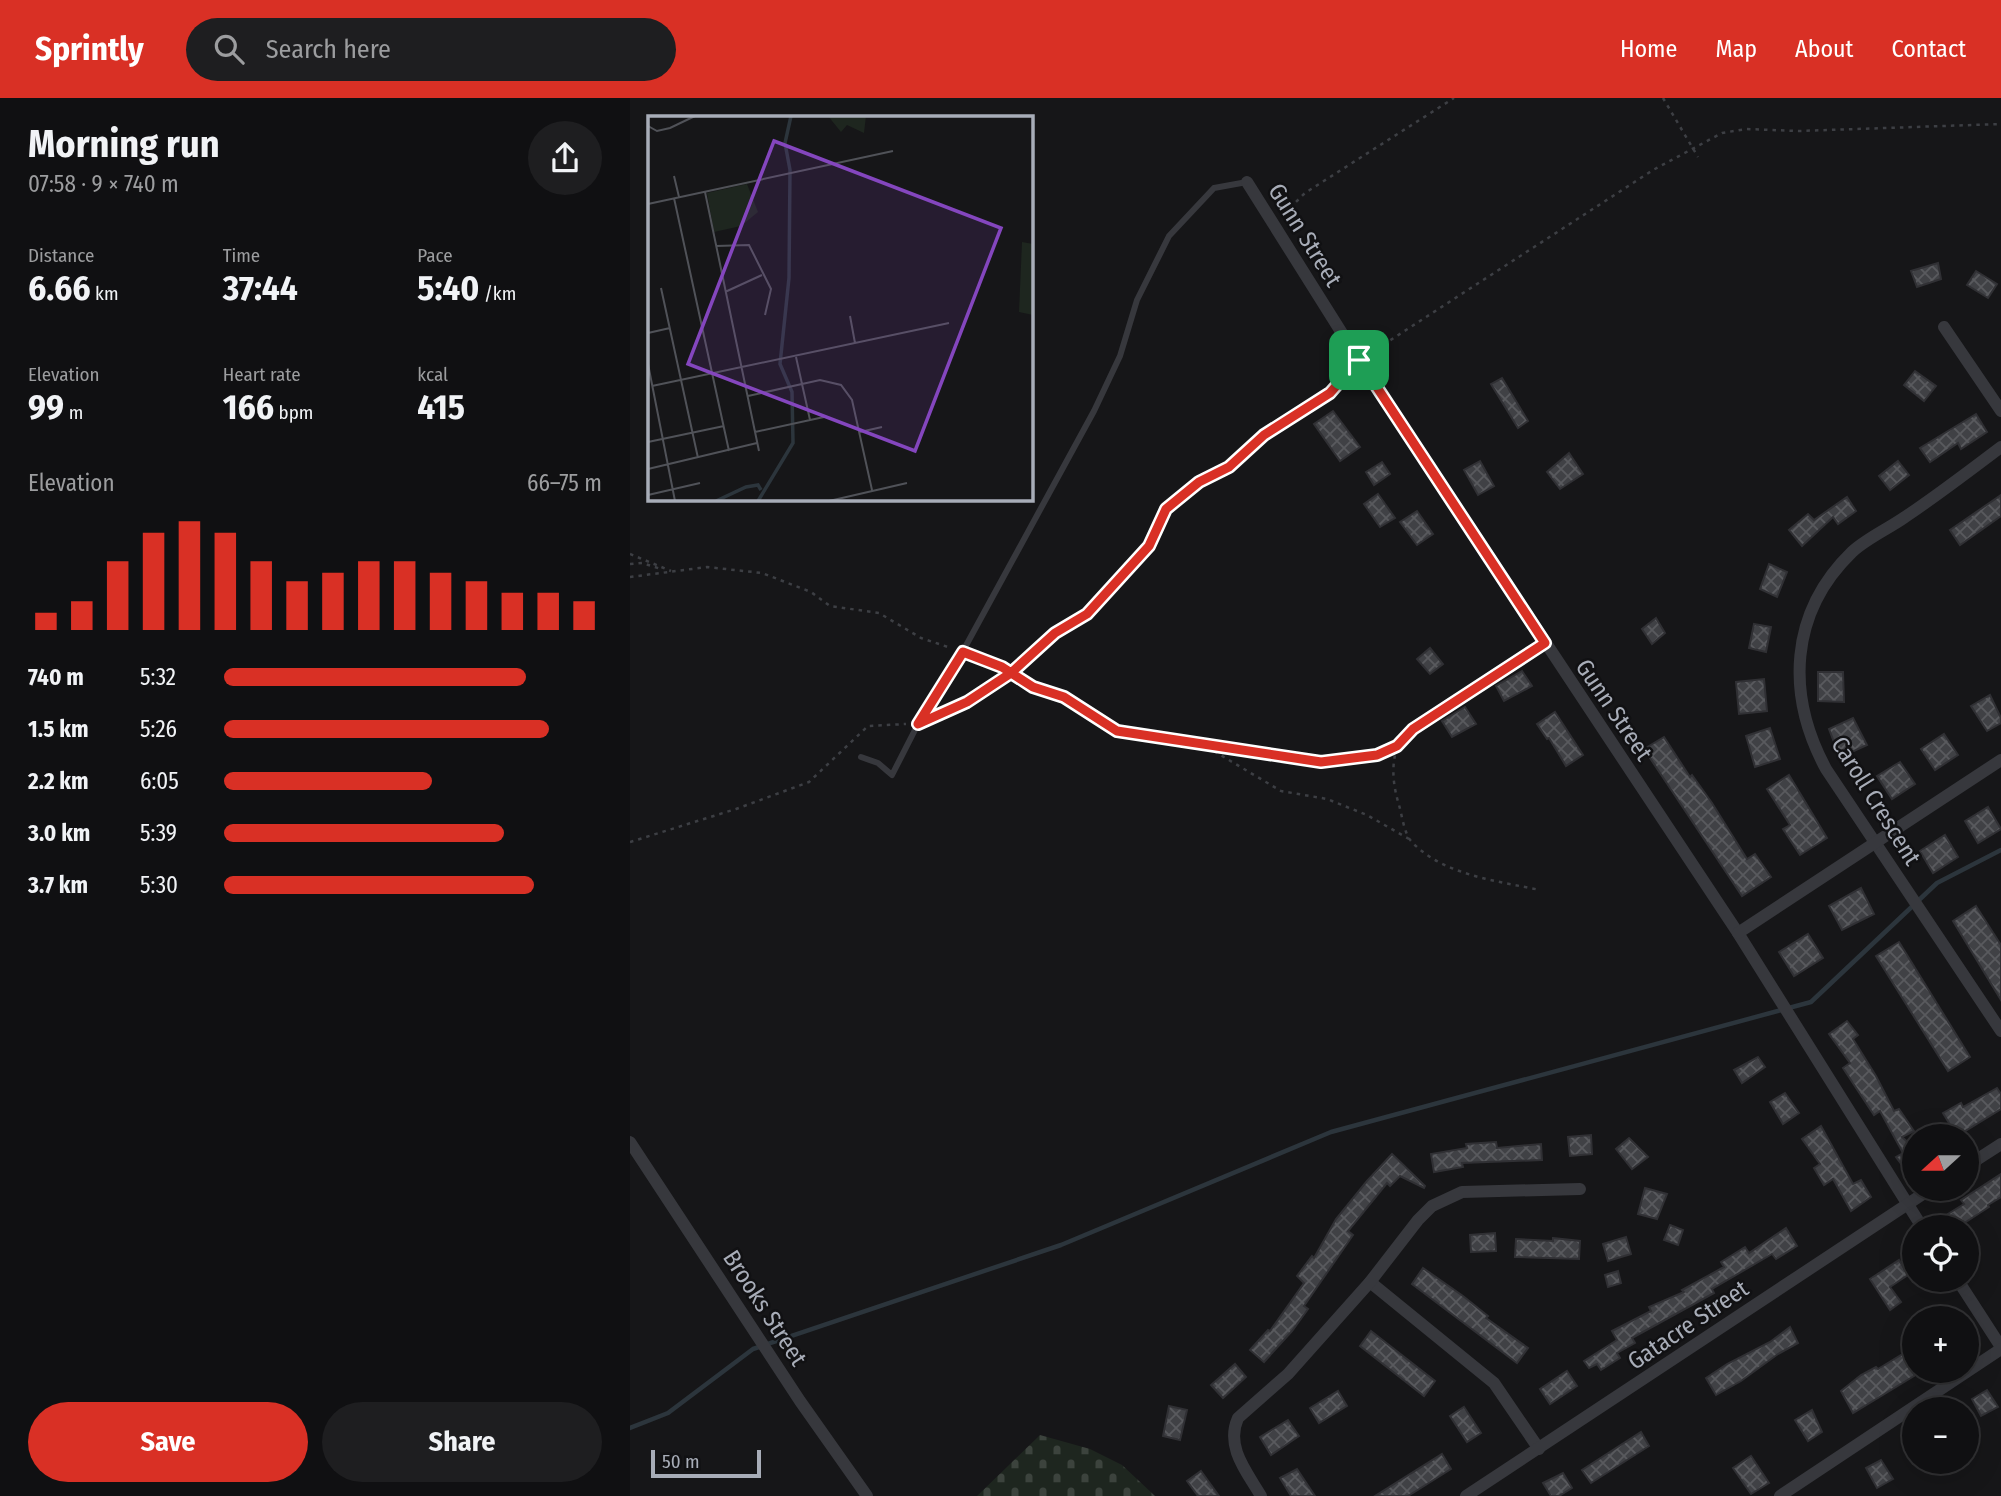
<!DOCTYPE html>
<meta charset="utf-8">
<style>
body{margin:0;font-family:"Fira Sans Condensed",sans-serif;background:#1e1e20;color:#f1f3f6;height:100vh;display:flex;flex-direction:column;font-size:26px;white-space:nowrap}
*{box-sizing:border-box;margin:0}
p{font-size:23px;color:#9c9d9f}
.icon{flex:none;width:38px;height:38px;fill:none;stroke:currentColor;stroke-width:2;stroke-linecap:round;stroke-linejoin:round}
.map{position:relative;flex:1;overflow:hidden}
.side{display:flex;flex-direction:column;background:#101012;width:630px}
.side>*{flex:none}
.needle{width:46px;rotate:249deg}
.fabs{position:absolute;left:1272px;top:1026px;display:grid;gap:14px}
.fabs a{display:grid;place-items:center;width:77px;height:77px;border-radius:50%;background:#101012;box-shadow:0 7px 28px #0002,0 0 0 2px #303032;font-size:35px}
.scale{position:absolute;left:21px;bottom:18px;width:110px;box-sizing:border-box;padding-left:7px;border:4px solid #a8adb8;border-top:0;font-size:19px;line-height:24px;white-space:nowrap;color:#a8adb8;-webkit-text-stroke:5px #111113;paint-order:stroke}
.pin{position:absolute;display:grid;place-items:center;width:60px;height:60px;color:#fff;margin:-30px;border-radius:14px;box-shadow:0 4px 10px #0006}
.round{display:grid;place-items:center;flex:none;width:74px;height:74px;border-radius:37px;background:#1e1e20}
.head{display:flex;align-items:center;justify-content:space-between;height:119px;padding:0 28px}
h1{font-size:38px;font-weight:700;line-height:52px}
.figures{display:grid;grid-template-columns:repeat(3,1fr);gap:10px;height:119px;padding:7px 28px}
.figures div{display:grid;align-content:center}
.figures b{font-size:35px;font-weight:700}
.figures small{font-size:19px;font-weight:400}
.figures p{font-size:19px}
.chart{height:196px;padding:14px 28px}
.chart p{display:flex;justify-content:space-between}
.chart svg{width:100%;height:126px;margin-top:7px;stroke:#d93025;stroke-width:6}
.action{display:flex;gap:14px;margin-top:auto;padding:14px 28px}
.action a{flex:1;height:80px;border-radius:42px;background:#d93025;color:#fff;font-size:28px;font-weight:700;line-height:80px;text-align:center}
.action a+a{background:#1e1e20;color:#f1f3f6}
ul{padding:0 28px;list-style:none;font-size:23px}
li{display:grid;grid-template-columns:112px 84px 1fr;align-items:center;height:52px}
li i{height:18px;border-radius:9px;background:#d93025}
header{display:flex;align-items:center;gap:42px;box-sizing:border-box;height:98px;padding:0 35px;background:#d93025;color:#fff}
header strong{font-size:33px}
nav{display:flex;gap:38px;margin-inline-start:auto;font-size:24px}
.search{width:490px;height:63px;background:#1e1e20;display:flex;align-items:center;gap:18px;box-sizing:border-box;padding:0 24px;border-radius:38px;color:#9c9d9f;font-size:26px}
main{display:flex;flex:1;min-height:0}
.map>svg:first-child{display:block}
.cemetery{fill:url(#cemetery-stones)}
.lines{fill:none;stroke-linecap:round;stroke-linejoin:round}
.stream{stroke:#2c353c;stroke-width:4.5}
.building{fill:url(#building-cross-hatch);stroke:#303034;stroke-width:2}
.path{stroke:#3d3f44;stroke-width:2.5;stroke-dasharray:3.5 5;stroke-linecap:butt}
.service{stroke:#37383d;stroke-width:6}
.minor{stroke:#37383d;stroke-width:12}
.route-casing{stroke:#fff;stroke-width:14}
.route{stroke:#d93025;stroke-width:9}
.labels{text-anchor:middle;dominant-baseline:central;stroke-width:5;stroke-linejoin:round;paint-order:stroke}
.street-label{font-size:24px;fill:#a8adb8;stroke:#111113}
.inset-river{fill:none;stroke:#2c353c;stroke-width:3.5}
.inset-road{fill:none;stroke:#505258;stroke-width:2}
.view{fill:#8446be;fill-opacity:0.15;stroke:#8446be;stroke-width:3.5}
.inset-edge{fill:none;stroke:#a8adb8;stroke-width:3.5}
</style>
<header>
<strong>Sprintly</strong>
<div class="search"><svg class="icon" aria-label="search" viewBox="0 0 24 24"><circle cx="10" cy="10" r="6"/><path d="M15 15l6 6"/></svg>Search here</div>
<nav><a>Home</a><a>Map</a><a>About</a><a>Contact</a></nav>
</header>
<main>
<section class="side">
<div class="head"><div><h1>Morning run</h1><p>07:58 · 9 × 740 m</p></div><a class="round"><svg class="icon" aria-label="share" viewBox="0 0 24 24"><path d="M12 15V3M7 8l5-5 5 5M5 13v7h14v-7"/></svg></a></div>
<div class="figures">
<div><p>Distance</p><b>6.66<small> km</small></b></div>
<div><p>Time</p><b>37:44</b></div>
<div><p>Pace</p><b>5:40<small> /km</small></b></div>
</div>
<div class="figures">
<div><p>Elevation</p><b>99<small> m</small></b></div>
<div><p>Heart rate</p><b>166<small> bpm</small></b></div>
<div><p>kcal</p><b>415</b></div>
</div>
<div class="chart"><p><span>Elevation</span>66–75 m</p>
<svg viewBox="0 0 160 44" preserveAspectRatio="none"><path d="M5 44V38M15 44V34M25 44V20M35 44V10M45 44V6M55 44V10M65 44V20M75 44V27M85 44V24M95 44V20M105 44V20M115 44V24M125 44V27M135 44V31M145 44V31M155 44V34"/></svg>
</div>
<ul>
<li><b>740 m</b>5:32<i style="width:80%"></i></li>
<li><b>1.5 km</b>5:26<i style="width:86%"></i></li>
<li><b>2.2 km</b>6:05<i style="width:55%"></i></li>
<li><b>3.0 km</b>5:39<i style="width:74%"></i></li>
<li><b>3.7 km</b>5:30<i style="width:82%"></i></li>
</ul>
<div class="action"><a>Save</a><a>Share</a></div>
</section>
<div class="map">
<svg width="1371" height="1398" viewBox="0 0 1371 1398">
<defs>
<pattern id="cemetery-stones" width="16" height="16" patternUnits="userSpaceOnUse" patternTransform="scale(1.75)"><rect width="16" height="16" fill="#1e261f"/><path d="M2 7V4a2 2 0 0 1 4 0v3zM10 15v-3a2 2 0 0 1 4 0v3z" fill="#3c433d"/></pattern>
<pattern id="building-cross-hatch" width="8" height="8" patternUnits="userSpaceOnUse" patternTransform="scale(1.75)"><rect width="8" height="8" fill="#404145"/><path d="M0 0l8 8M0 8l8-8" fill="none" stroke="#595a5e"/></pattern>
</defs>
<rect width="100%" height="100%" fill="#161618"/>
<!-- cemetery -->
<polygon class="cemetery" points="410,1337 460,1351 492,1367 525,1398 347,1398"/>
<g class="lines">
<!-- stream -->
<polyline class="stream" points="0,1330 38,1315 123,1251 431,1147 701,1034 1181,904 1307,785 1371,752"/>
</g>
<!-- building -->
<g class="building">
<polygon points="1308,165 1311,181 1287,189 1281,173"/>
<polygon points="1346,173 1367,186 1358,200 1337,187"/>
<polygon points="1285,273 1306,288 1294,303 1274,287"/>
<polygon points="872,280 898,323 888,330 861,286"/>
<polygon points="703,313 730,349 710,363 684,326"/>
<polygon points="1346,316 1357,334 1331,351 1328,345 1300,364 1290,350"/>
<polygon points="939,355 953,376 930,391 917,374"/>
<polygon points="850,363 864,388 848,397 834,372"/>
<polygon points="1268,363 1279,377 1260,392 1249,378"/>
<polygon points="752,364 760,376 744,387 736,374"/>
<polygon points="748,396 765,420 750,429 734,406"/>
<polygon points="1371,397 1371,418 1330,447 1320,432"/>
<polygon points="1217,399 1226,413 1208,426 1203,419 1172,448 1159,432 1178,416 1184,422"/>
<polygon points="787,413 803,436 787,447 770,424"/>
<polygon points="1139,466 1157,474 1147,499 1130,491"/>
<polygon points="1026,520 1035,535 1022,546 1012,531"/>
<polygon points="1124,526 1141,529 1136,554 1119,550"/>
<polygon points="800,550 813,566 800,576 787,561"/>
<polygon points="892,573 902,588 874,603 866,588"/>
<polygon points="1188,574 1213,574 1214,604 1188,603"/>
<polygon points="1134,581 1137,613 1109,616 1106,584"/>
<polygon points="1360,597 1371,620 1371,625 1357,633 1341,608"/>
<polygon points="835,609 846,626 822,639 812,623"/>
<polygon points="925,614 953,657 936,668 919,640 917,641 907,626"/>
<polygon points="1223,620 1237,647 1211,659 1205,646 1211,642 1204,644 1199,631"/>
<polygon points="1140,630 1150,661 1125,669 1116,638"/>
<polygon points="1314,636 1328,657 1305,672 1291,651"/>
<polygon points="1034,639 1060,679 1062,677 1082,705 1117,761 1125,756 1141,779 1112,798 1014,651"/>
<polygon points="1270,664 1285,686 1262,701 1247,678"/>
<polygon points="1159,677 1197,740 1170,757 1153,731 1160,727 1137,691"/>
<polygon points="1358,709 1371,731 1348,745 1335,723"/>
<polygon points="1315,737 1328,759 1303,775 1290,753"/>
<polygon points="1231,790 1244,816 1212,832 1199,808"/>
<polygon points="1346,808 1371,847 1371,902 1323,823"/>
<polygon points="1178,836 1193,860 1164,878 1149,854"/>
<polygon points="1269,844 1340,959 1318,973 1246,858"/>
<polygon points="1217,923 1228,937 1223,941 1246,978 1264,1013 1269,1011 1284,1033 1272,1039 1283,1049 1284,1048 1284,1083 1266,1059 1273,1055 1250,1013 1244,1017 1213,970 1220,965 1199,936"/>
<polygon points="1128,959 1135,969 1112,985 1104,972"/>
<polygon points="1367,990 1371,996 1371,1011 1327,1038 1313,1015 1331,1005 1333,1009"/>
<polygon points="1155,995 1169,1015 1153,1026 1140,1004"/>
<polygon points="1191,1028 1223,1086 1231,1082 1241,1099 1221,1113 1203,1081 1194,1087 1184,1070 1190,1066 1172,1041"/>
<polygon points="961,1037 962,1056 940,1058 938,1039"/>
<polygon points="999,1040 1018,1059 1002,1071 986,1051"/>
<polygon points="866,1044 867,1050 911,1046 912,1062 832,1065 833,1069 804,1074 801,1056 837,1050 836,1046"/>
<polygon points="762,1056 795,1088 794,1090 770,1078 760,1088 757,1085 718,1133 723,1137 674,1208 678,1211 662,1233 634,1264 620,1252 638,1232 640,1233 674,1185 667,1178 682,1158 684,1160 706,1121 737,1083"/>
<polygon points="1371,1076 1371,1099 1358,1107 1359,1109 1328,1129 1301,1129 1300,1127 1334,1106 1331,1102"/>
<polygon points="1015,1090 1037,1096 1027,1121 1008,1116"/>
<polygon points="1040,1127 1053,1132 1048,1147 1034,1142"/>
<polygon points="1156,1130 1167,1148 1146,1161 1142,1156 1082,1191 1084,1195 1002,1240 1005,1245 987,1255 990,1260 971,1272 967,1266 959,1270 954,1263 987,1242 982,1233 1021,1213 1019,1209 1054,1194 1052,1192 1094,1169 1091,1164 1115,1149 1119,1155"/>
<polygon points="865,1135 866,1153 841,1154 840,1137"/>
<polygon points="996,1139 1001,1156 978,1163 973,1146"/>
<polygon points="923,1140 950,1143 949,1161 885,1159 886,1141 923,1143"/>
<polygon points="1269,1162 1278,1177 1260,1189 1271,1204 1260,1212 1240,1181"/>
<polygon points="793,1170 833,1198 858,1218 856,1220 898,1250 887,1265 782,1186"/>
<polygon points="988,1173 991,1185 978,1189 975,1177"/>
<polygon points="1160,1229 1168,1245 1148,1256 1111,1283 1086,1297 1076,1280 1097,1266 1140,1244"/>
<polygon points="741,1233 805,1283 794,1298 730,1248"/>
<polygon points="1284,1249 1284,1278 1223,1315 1211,1293 1231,1277 1246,1269 1248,1271"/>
<polygon points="605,1266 616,1279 593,1300 581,1287"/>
<polygon points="937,1273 947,1288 920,1306 910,1291"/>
<polygon points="1357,1292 1368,1309 1351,1318 1342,1301"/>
<polygon points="708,1293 717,1308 689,1325 680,1310"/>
<polygon points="539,1308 557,1312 550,1342 533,1338"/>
<polygon points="834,1309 851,1335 837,1344 820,1318"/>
<polygon points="1182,1312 1192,1334 1178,1343 1165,1322"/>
<polygon points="658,1322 669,1338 641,1357 630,1339"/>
<polygon points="1011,1334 1019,1348 961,1385 952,1372"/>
<polygon points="812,1356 821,1371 778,1398 745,1398"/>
<polygon points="1121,1358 1139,1385 1121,1396 1103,1370"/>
<polygon points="1251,1362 1263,1381 1247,1390 1236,1370"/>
<polygon points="667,1371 685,1398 661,1398 650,1380"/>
<polygon points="571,1373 589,1398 568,1398 557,1383"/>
<polygon points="933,1375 942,1390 929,1398 921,1398 913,1385"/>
</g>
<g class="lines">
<!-- path -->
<g class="path">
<polyline points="1033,0 1068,59"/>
<polyline points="654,116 675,95 824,0"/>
<polyline points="739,256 1023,72 1092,35 1116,31 1169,33 1371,26"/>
<polyline points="0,456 41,473"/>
<polyline points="0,466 12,465 31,471"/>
<polyline points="0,479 77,469 132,475 181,494 200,508 249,515 291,540 321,550"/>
<polyline points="341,557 372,569 403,589 434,599 487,633 691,664 747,657 767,648 775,640"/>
<polyline points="306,618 336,604 381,575 426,535 457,516 519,448 536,411 569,384 599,369 634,337 700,295 721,271"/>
<polyline points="577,649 651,693 697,701 737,717 779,741"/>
<path d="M767,649C761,669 763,687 769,707C772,717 774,735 781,743C812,777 867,783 910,792"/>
<polyline points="0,744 106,711 179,684 238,628 276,626"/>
</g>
<!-- service -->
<polyline class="service" points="231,659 248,665 262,677 288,626 333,553 464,313 490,258 507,202 539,138 584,90 617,84"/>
<!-- minor -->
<g class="minor">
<polyline points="617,84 737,275 1108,835 1292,1129"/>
<polyline points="1314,229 1371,313"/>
<path d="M1371,349C1339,373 1308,397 1275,419C1258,431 1237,440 1222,454C1159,515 1156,597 1196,671L1371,933"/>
<polyline points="783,631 915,545"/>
<polyline points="1108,835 1371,662"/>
<polyline points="0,1044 170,1303 237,1398"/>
<polyline points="1337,1068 1371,1046"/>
<polyline points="1327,1181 1371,1249"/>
<polyline points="740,1184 864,1285 909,1351"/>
<path d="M631,1398C617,1374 595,1349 608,1320L658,1276L740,1184L788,1122L802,1108L832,1094L950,1091"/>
<polyline points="836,1398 1302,1090"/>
<polyline points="1150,1398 1371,1251"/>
</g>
</g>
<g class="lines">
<defs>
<polyline id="route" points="729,262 700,295 634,337 599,369 569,384 536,411 519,448 457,516 425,535 381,575 337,604 288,626 333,554 372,569 403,589 434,599 487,633 691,664 747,657 767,648 783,631 915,545 729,262"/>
</defs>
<!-- route casing -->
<use href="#route" class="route-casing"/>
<!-- route -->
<use href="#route" class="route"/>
</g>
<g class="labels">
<!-- street labels -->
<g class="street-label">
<text transform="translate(675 137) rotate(58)">Gunn Street</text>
<text transform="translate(984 612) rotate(56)">Gunn Street</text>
<text transform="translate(1246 703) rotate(58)">Caroll Crescent</text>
<text transform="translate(135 1210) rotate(57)">Brooks Street</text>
<text transform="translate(1058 1227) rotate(-34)">Gatacre Street</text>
</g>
</g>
<!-- overview -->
<g transform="translate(18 18)">
<rect width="385" height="385" fill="#161618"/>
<path d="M180,0H218L216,17L199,9L193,16ZM374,126L385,128V199L371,196Z" fill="#1e261f"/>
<path d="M99,68L110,96L93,110L66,116L59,77Z" fill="#1e261f"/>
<path class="inset-river" d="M68,385L98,371L110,369L113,374M110,385L145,327L144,276L132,248L141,162L142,54L137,27L143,0"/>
<path class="inset-road" d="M0,10L9,15L22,12L47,0M26,60L31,81M57,76L111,335M26,82L81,335M0,88L245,35M68,130L101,129L123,173L117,199M13,172L50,342M77,176L114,159M202,200L207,227M0,217L22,212M148,241L162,304M0,248L27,385M4,270L301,207M100,280L172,264L193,269L204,284L224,374M107,316L176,301M212,316L234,311M0,326L76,310M0,353L109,327M0,379L52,367M181,385L259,367"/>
<path class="view" d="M126,25L353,112L267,335L40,248Z"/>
<rect width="385" height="385" class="inset-edge"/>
</g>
</svg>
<div class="fabs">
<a><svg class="needle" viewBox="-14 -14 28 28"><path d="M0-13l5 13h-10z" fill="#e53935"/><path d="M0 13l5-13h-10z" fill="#9c9d9f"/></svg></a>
<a><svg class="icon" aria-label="locate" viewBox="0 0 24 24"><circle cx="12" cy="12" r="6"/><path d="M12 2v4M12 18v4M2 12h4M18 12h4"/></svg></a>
<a>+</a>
<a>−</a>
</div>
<div class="scale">50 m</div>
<div class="pin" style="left:729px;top:262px;background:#1e9e55"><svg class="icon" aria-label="arrive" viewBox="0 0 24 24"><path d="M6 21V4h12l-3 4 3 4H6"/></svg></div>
</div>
</main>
